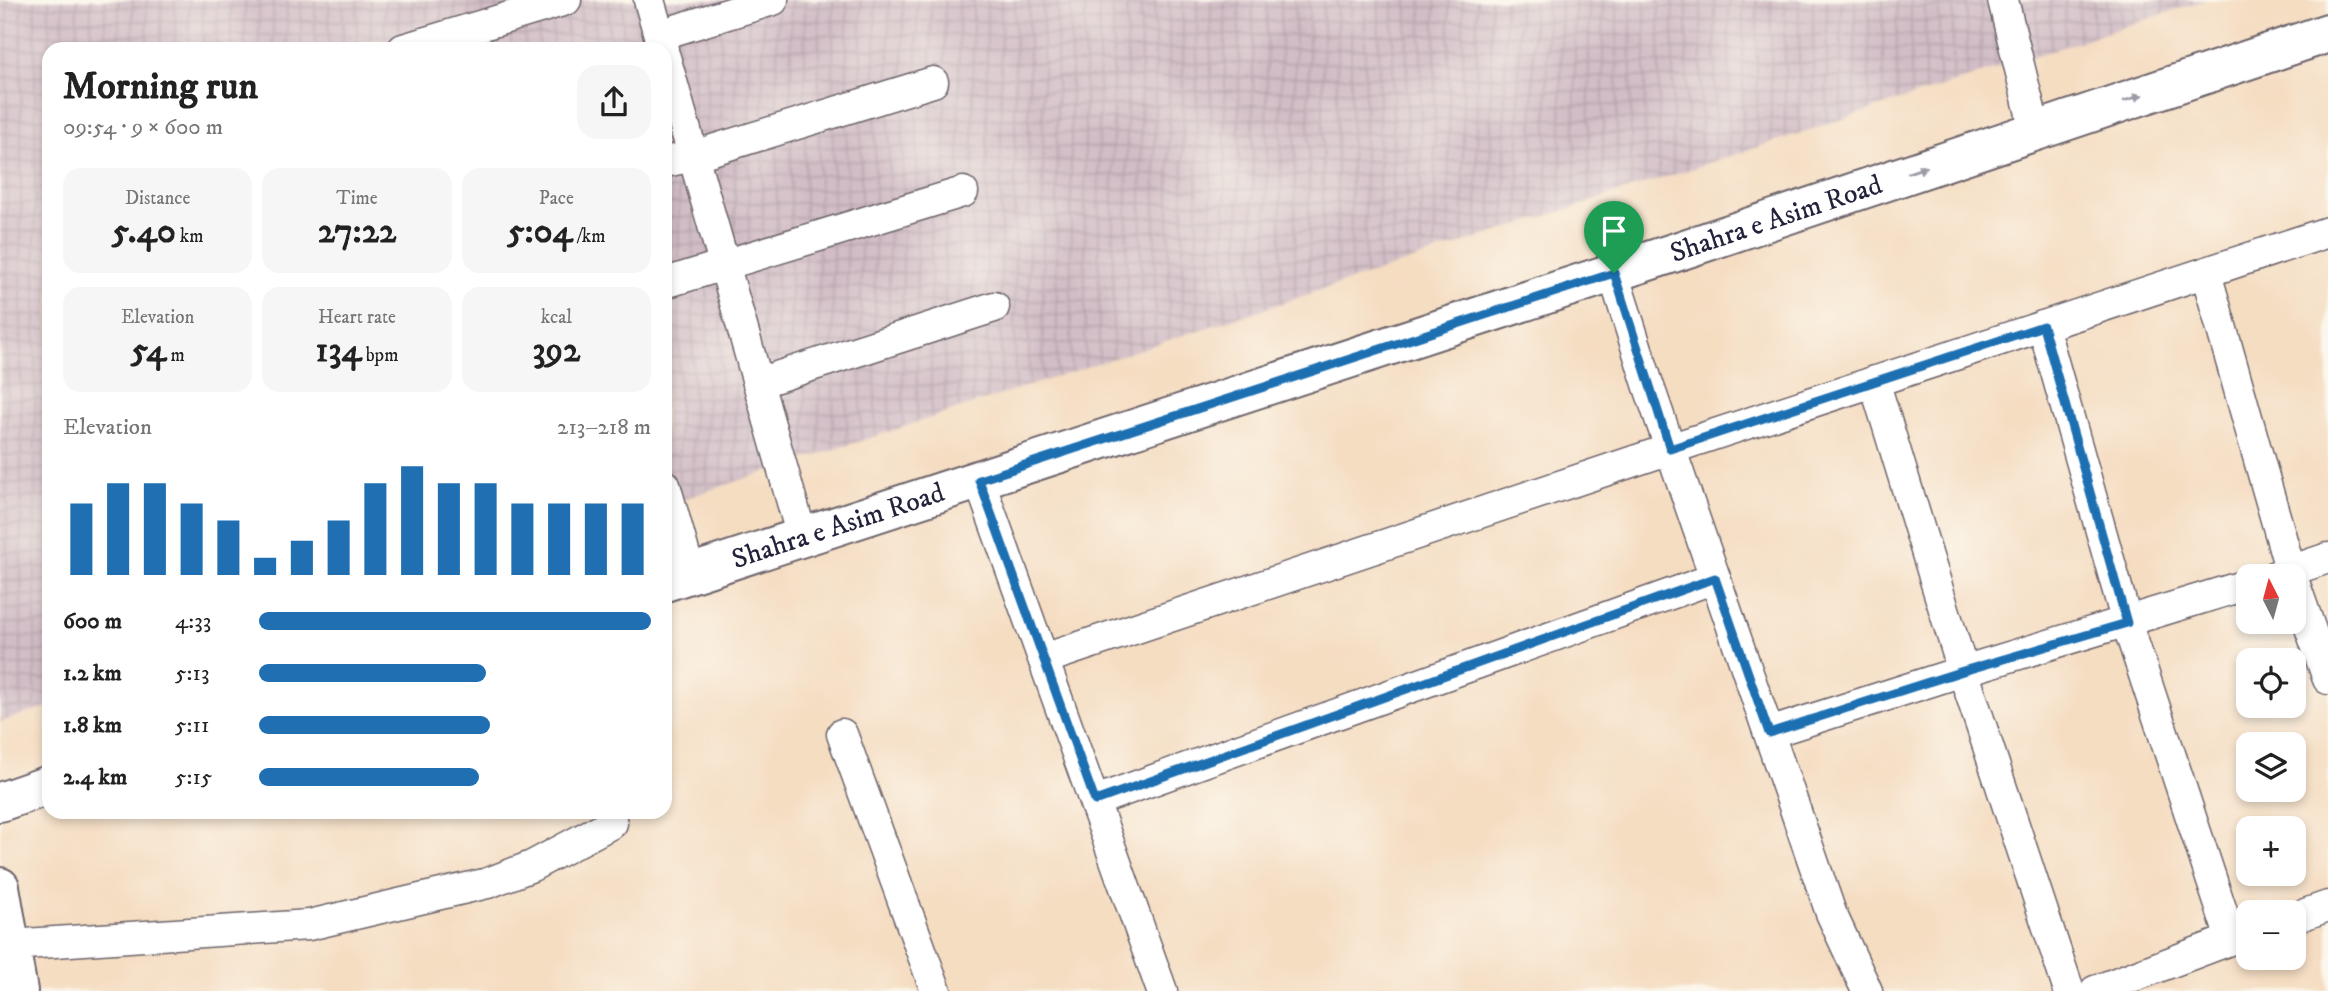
<!DOCTYPE html>
<meta charset="utf-8">
<style>
body{margin:0;font-family:"IM FELL DW Pica",serif;background:#f6f6f6;color:#222;height:100vh;display:flex;flex-direction:column;font-size:26px;white-space:nowrap}
*{box-sizing:border-box;margin:0}
p{font-size:23px;color:#767676}
.icon{flex:none;width:38px;height:38px;fill:none;stroke:currentColor;stroke-width:2;stroke-linecap:round;stroke-linejoin:round}
.map{position:relative;flex:1;overflow:hidden}
.drawer{position:absolute;left:42px;top:42px;width:630px;height:777px;display:flex;flex-direction:column;background:#fff;border-radius:21px;box-shadow:0 4px 10px #0003}
.drawer>*{flex:none}
.needle{width:46px;rotate:354deg}
.controls{position:absolute;left:2236px;top:564px;display:grid;gap:14px}
.controls a{display:grid;place-items:center;width:70px;height:70px;border-radius:14px;background:#fff;box-shadow:0 4px 10px #0003;font-size:35px}
.pin{position:absolute;display:grid;place-items:center;width:60px;height:60px;color:#fff;margin:-72px -30px;border-radius:50% 50% 50% 0;rotate:-45deg;box-shadow:0 0 7px #0007}
.pin .icon{rotate:45deg}
.round{display:grid;place-items:center;flex:none;width:74px;height:74px;border-radius:21px;background:#f6f6f6}
.summary{display:flex;align-items:center;justify-content:space-between;height:119px;padding:0 21px}
h1{font-size:38px;font-weight:700;line-height:52px}
.figures{display:grid;grid-template-columns:repeat(3,1fr);gap:10px;height:119px;padding:7px 21px}
.figures div{display:grid;align-content:center;border-radius:18px;background:#f6f6f6;text-align:center}
.figures b{font-size:35px;font-weight:700}
.figures small{font-size:19px;font-weight:400}
.figures p{font-size:19px}
.chart{height:196px;padding:14px 21px}
.chart p{display:flex;justify-content:space-between}
.chart svg{width:100%;height:126px;margin-top:7px;stroke:#1f6fb2;stroke-width:6}
ul{padding:0 21px;list-style:none;font-size:23px}
li{display:grid;grid-template-columns:112px 84px 1fr;align-items:center;height:52px}
li i{height:18px;border-radius:9px;background:#1f6fb2}
.map>svg:first-child{display:block}
.industrial{fill:url(#industrial-grid)}
.lines{fill:none;stroke-linecap:round;stroke-linejoin:round}
.street-casing{stroke:#6c636a;stroke-width:33}
.secondary-casing{stroke:#6c636a;stroke-width:42}
.street{stroke:#fff;stroke-width:30}
.secondary{stroke:#fff;stroke-width:38}
.oneway{fill:#9c9ca7}
.route-casing{stroke:#fff;stroke-width:14}
.route{stroke:#1f6fb2;stroke-width:9}
.labels{text-anchor:middle;dominant-baseline:central;stroke-width:7;stroke-linejoin:round;paint-order:stroke}
.street-label{font-size:28px;fill:#22223b;stroke:#fbf7ec}
</style>
<div class="map">
<svg width="2328" height="991" viewBox="0 0 2328 991">
<defs>
<pattern id="industrial-grid" width="8" height="8" patternUnits="userSpaceOnUse" patternTransform="scale(1.75)"><rect width="8" height="8" fill="#d2bdc6"/><path d="M0 4h8M4 0v8" fill="none" stroke="#b4a2ab"/></pattern>
</defs>
<rect width="100%" height="100%" fill="#fbf7ec"/>
<filter id="ink" filterUnits="userSpaceOnUse"><feTurbulence type="fractalNoise" baseFrequency=".0143" numOctaves="2"/><feDisplacementMap in="SourceGraphic" scale="14" xChannelSelector="R" yChannelSelector="G"/><feConvolveMatrix kernelMatrix="1 2 1 2 8 2 1 2 1" color-interpolation-filters="sRGB"/></filter>
<filter id="wash" filterUnits="userSpaceOnUse"><feTurbulence type="fractalNoise" baseFrequency=".00686" numOctaves="4" result="noise"/><feDisplacementMap in="SourceGraphic" scale="28" xChannelSelector="R" yChannelSelector="G"/><feGaussianBlur stdDeviation="1.57" result="paint"/><feColorMatrix in="noise" values="0 0 0 0 0 0 0 0 0 0 0 0 0 0 0 0 0 1.4 0 .05"/><feComposite in="paint" operator="in"/></filter>
<g filter="url(#wash)">
<rect width="100%" height="100%" fill="#f5ddc2"/>
<!-- industrial -->
<polygon class="industrial" points="0,0 2206,0 665,505 665,49 49,49 49,706 0,722"/>
</g>
<g filter="url(#ink)">
<g class="lines">
<defs>
<g id="street">
<polyline points="649,0 663,49"/>
<polyline points="2003,0 2035,130"/>
<polyline points="659,35 773,0"/>
<polyline points="403,49 566,0"/>
<polyline points="665,57 802,537"/>
<polyline points="665,162 693,156 933,82"/>
<polyline points="1613,273 1648,384 1831,913 1867,991"/>
<polyline points="2206,273 2292,576"/>
<polyline points="665,283 963,192"/>
<polyline points="2043,326 2127,623 2231,939"/>
<polyline points="1874,381 1963,671 2069,991"/>
<polyline points="758,383 994,307"/>
<polyline points="979,480 1162,991"/>
<polyline points="665,485 690,573"/>
<polyline points="2275,576 2328,558"/>
<polyline points="2294,582 2328,679"/>
<polyline points="1044,659 1670,449 2328,232"/>
<polyline points="1769,733 1963,671 2249,584"/>
<polyline points="842,734 936,991"/>
<polyline points="1095,801 1715,578"/>
<polyline points="2294,918 2328,906"/>
<polyline points="10,945 309,925 488,883 532,866 612,823"/>
<polyline points="2095,991 2248,933"/>
</g>
<g id="secondary">
<path id="s1" d="M665,582L1673,253L2328,33"/>
<polyline points="0,802 49,785"/>
<polyline points="0,887 18,991"/>
</g>
</defs>
<!-- street casing -->
<use href="#street" class="street-casing"/>
<!-- secondary casing -->
<use href="#secondary" class="secondary-casing"/>
<!-- street -->
<use href="#street" class="street"/>
<!-- secondary -->
<use href="#secondary" class="secondary"/>
</g>
<!-- one-way arrows -->
<defs><path id="oneway-solid" d="M-6-.8H1V-3.2L6.5 0L1 3.2V.8H-6Z" transform="scale(1.75)"/></defs>
<g class="oneway">
<use href="#oneway-solid" transform="translate(2133 98) rotate(-18)"/>
<use href="#oneway-solid" transform="translate(1917 170) rotate(-19)"/>
</g>
</g>
<g class="lines" filter="url(#ink)">
<defs>
<polygon id="route" points="1614,273 1670,449 2043,326 2127,623 1963,671 1769,733 1715,578 1095,801 979,480"/>
</defs>
<!-- route casing -->
<use href="#route" class="route-casing"/>
<!-- route -->
<use href="#route" class="route"/>
</g>
<g class="labels">
<!-- street labels -->
<g class="street-label">
<text stroke="none"><textPath href="#s1" startOffset="1169">Shahra e Asim Road</textPath></text>
<text stroke="none"><textPath href="#s1" startOffset="182">Shahra e Asim Road</textPath></text>
</g>
</g>
</svg>
<div class="controls">
<a><svg class="needle" viewBox="-14 -14 28 28"><path d="M0-13l5 13h-10z" fill="#e53935"/><path d="M0 13l5-13h-10z" fill="#767676"/></svg></a>
<a><svg class="icon" aria-label="locate" viewBox="0 0 24 24"><circle cx="12" cy="12" r="6"/><path d="M12 2v4M12 18v4M2 12h4M18 12h4"/></svg></a>
<a><svg class="icon" aria-label="layers" viewBox="0 0 24 24"><path d="M12 4l9 5-9 5-9-5zM3 14l9 5 9-5"/></svg></a>
<a>+</a>
<a>−</a>
</div>
<div class="pin" style="left:1614px;top:273px;background:#1e9e55"><svg class="icon" aria-label="arrive" viewBox="0 0 24 24"><path d="M6 21V4h12l-3 4 3 4H6"/></svg></div>
<section class="drawer">
<div class="summary"><div><h1>Morning run</h1><p>09:54 · 9 × 600 m</p></div><a class="round"><svg class="icon" aria-label="share" viewBox="0 0 24 24"><path d="M12 15V3M7 8l5-5 5 5M5 13v7h14v-7"/></svg></a></div>
<div class="figures">
<div><p>Distance</p><b>5.40<small> km</small></b></div>
<div><p>Time</p><b>27:22</b></div>
<div><p>Pace</p><b>5:04<small> /km</small></b></div>
</div>
<div class="figures">
<div><p>Elevation</p><b>54<small> m</small></b></div>
<div><p>Heart rate</p><b>134<small> bpm</small></b></div>
<div><p>kcal</p><b>392</b></div>
</div>
<div class="chart"><p><span>Elevation</span>213–218 m</p>
<svg viewBox="0 0 160 44" preserveAspectRatio="none"><path d="M5 44V19M15 44V12M25 44V12M35 44V19M45 44V25M55 44V38M65 44V32M75 44V25M85 44V12M95 44V6M105 44V12M115 44V12M125 44V19M135 44V19M145 44V19M155 44V19"/></svg>
</div>
<ul>
<li><b>600 m</b>4:33<i style="width:100%"></i></li>
<li><b>1.2 km</b>5:13<i style="width:58%"></i></li>
<li><b>1.8 km</b>5:11<i style="width:59%"></i></li>
<li><b>2.4 km</b>5:15<i style="width:56%"></i></li>
</ul>
</section>
</div>
